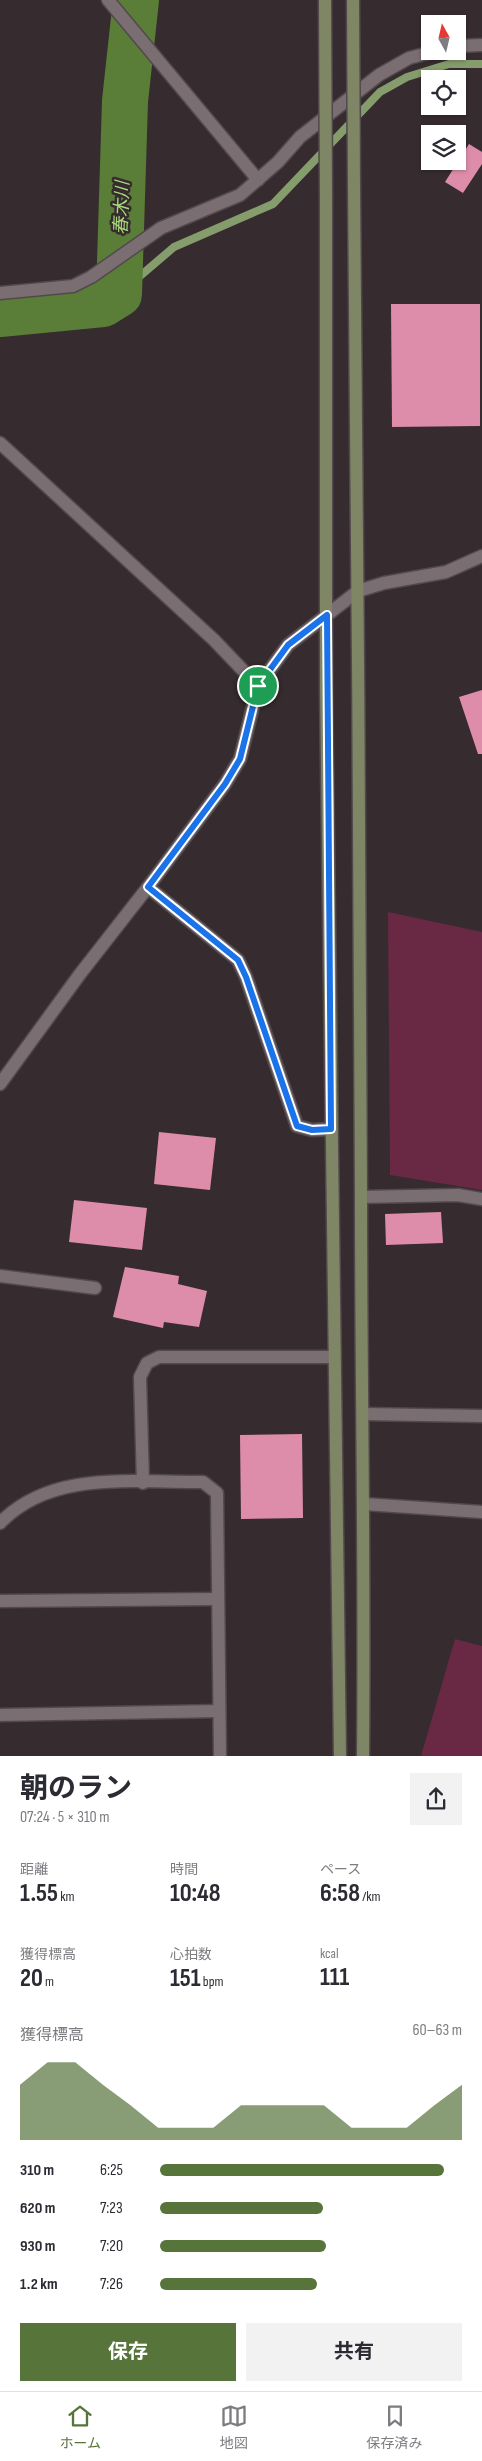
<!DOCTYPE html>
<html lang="ja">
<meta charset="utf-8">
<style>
body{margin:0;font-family:"Sofia Sans Condensed","Noto Sans JP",sans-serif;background:#f2f2f3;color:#2b2b33;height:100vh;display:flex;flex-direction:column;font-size:19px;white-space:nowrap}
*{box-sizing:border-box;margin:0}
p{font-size:16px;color:#7c7c81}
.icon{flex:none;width:28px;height:28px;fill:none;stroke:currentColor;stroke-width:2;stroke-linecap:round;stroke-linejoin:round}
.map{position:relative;height:1756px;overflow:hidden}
.panel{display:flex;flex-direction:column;background:#fff;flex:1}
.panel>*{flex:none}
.needle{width:32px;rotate:352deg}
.controls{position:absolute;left:421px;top:15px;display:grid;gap:10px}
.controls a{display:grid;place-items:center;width:45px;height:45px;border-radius:0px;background:#fff;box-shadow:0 1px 4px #0004;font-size:25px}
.pin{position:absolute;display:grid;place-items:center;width:42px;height:42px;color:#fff;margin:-21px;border:2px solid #fff;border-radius:50%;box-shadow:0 1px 5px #0007}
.round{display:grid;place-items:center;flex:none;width:52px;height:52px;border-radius:0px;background:#f2f2f3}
.summary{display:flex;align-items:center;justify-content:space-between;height:85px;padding:0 20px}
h1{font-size:28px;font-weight:700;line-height:38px}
.stats{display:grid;grid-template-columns:repeat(3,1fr);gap:8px;height:85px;padding:5px 20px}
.stats div{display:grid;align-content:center}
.stats b{font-size:25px;font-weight:700}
.stats small{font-size:14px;font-weight:400}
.stats p{font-size:14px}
.chart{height:140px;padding:10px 20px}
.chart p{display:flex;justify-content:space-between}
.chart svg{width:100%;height:90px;margin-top:5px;fill:#57743b;opacity:.7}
.button{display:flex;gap:10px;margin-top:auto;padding:10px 20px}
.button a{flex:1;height:58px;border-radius:0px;background:#57743b;color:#fff;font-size:20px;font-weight:700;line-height:58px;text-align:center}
.button a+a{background:#f2f2f3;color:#2b2b33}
ul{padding:0 20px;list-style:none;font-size:16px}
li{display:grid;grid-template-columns:80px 60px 1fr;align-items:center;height:38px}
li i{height:12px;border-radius:6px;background:#57743b}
.menu{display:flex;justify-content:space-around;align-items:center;height:70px;border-top:1px solid #e1e1e2;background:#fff;font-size:14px;color:#7c7c81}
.menu a{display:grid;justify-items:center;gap:2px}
.menu .selected{color:#57743b}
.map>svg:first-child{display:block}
.green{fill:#692944}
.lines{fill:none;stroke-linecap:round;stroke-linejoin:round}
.stream{stroke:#859c6c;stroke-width:8}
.river{stroke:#5a7d38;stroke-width:46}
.building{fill:#dd8daa}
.street-casing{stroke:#52494d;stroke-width:15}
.secondary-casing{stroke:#52494d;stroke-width:15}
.street{stroke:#7b6e72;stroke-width:12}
.secondary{stroke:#7e8666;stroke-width:12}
.secondary-bridge-casing{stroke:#52494d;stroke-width:15;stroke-linecap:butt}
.secondary-bridge{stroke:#7e8666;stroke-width:12}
.route-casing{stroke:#fff;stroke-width:10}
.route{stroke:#1a73e8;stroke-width:6}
.labels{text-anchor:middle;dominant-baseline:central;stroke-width:5;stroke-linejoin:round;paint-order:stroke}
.water-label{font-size:18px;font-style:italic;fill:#a9db7c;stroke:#362b2e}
</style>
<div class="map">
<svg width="482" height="1756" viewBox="0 0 482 1756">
<rect width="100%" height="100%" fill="#362b2e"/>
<!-- green -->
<g class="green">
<polygon points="388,912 482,932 482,1190 390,1175"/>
<polygon points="455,1639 482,1646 482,1756 421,1756"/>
</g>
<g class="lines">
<!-- stream -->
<polyline class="stream" points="119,294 174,247 273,204 380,92 407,77 449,64 482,64"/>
<!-- river -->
<polyline class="river" points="0,314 103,304 119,294 125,101 136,0"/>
</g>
<!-- building -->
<g class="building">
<polygon points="469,144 482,152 482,164 463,193 445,182"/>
<polygon points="391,304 480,304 480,426 392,427"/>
<polygon points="482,690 482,754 478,754 459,697"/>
<polygon points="159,1132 216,1138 210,1190 154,1184"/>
<polygon points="74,1200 147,1208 142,1250 69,1242"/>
<polygon points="441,1212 443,1243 386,1245 385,1214"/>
<polygon points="125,1267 179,1276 178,1284 207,1291 199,1327 164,1322 163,1328 113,1317"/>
<polygon points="302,1434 303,1518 241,1519 240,1435"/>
</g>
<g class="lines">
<defs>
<g id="street">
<polyline points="108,0 258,180"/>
<polyline points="458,46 482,45"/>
<polyline points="0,293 73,286 91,277 161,228 240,195 278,162 300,137 379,75 409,58 436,51"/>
<polyline points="0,443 214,640 258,686"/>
<polyline points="148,887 238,960 246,977 297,1126 312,1130 331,1129"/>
<polyline points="0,1084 80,974 148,887 225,784 240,759 258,686 288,645 358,591 384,583 446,572 482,556"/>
<polyline points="361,1197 458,1195 482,1199"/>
<polyline points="0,1276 95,1288"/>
<polyline points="363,1414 482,1416"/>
<polyline points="143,1483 140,1377 147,1363 159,1357 333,1357"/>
<polyline points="364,1504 482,1512"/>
<path d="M0,1523C52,1469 135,1483 203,1482L217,1493L220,1756"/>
<polyline points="0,1601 217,1599"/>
<polyline points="0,1715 219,1711"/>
</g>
<g id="secondary">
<path d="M354,186C357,523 360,859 361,1196C361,1383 365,1569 363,1756"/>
<polyline points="326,196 326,688 340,1756"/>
</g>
</defs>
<!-- street casing -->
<use href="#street" class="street-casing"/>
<!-- secondary casing -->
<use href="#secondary" class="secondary-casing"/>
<!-- street -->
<use href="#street" class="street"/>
<!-- secondary -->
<use href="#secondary" class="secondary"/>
<defs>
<g id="secondary-bridge">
<polyline points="325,0 326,196"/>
<polyline points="353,0 354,186"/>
</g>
</defs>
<!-- secondary-bridge casing -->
<use href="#secondary-bridge" class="secondary-bridge-casing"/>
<!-- secondary-bridge -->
<use href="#secondary-bridge" class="secondary-bridge"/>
</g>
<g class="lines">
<defs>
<polygon id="route" points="327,615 331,1129 312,1130 297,1126 246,977 238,960 148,887 225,784 240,759 258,686 288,645"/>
</defs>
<!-- route casing -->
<use href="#route" class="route-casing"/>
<!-- route -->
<use href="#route" class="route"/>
</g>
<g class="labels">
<!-- water labels -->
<g class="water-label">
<text transform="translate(122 208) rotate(-88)">春木川</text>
</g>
</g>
</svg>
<div class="controls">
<a><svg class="needle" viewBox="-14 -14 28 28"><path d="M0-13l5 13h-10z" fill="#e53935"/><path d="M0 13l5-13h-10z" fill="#7c7c81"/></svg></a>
<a><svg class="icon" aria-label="locate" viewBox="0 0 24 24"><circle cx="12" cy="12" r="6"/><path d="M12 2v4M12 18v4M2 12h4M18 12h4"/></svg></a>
<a><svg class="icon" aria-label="layers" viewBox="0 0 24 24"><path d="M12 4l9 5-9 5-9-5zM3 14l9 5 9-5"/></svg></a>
</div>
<div class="pin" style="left:258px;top:686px;background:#1e9e55"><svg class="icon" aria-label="arrive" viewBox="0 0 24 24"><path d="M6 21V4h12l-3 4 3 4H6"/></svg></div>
</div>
<section class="panel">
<div class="summary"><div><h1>朝のラン</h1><p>07:24 · 5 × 310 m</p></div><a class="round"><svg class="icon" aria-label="share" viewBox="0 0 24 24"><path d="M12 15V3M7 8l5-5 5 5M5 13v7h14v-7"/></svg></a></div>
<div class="stats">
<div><p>距離</p><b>1.55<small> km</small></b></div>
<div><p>時間</p><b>10:48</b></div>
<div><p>ペース</p><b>6:58<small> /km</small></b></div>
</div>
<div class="stats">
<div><p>獲得標高</p><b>20<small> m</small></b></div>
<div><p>心拍数</p><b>151<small> bpm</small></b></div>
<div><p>kcal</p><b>111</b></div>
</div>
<div class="chart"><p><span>獲得標高</span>60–63 m</p>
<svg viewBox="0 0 160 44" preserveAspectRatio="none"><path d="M0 44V17L10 6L20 6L30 17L40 27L50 38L60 38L70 38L80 27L90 27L100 27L110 27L120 38L130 38L140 38L150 27L160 17V44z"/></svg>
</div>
<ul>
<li><b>310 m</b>6:25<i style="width:94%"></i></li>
<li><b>620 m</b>7:23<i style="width:54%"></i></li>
<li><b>930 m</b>7:20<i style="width:55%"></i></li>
<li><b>1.2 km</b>7:26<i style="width:52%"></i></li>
</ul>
<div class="button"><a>保存</a><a>共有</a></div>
</section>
<nav class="menu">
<a class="selected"><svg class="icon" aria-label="home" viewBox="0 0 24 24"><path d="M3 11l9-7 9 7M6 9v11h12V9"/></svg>ホーム</a>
<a><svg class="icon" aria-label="map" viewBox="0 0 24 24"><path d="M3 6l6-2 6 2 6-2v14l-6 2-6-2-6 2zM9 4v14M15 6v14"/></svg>地図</a>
<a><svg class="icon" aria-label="saved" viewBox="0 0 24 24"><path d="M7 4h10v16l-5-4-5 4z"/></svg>保存済み</a>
</nav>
